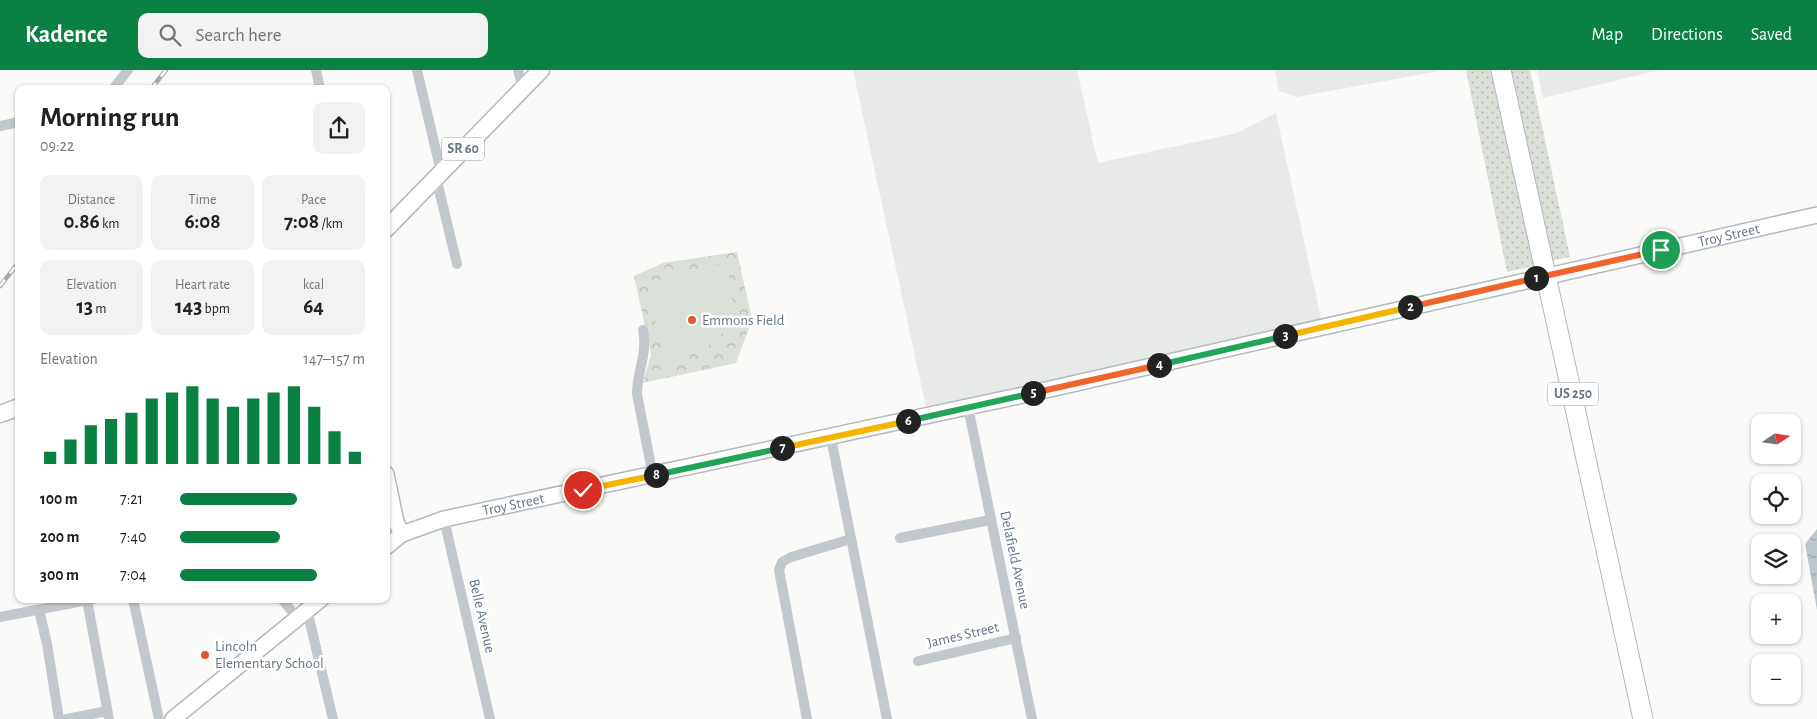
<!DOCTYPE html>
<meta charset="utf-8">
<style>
body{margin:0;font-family:"Alegreya Sans",sans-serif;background:#f2f2f2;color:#202124;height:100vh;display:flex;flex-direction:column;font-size:19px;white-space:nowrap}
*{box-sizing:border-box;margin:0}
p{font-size:16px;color:#757577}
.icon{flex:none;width:28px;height:28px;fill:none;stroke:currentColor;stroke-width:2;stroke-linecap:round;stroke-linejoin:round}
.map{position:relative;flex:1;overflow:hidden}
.drawer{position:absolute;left:15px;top:15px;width:375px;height:518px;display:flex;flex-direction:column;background:#fff;border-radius:10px;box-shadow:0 1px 4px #0004}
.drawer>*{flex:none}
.needle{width:32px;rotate:77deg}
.fabs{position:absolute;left:1751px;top:344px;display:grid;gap:10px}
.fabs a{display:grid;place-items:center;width:50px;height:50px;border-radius:10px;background:#fff;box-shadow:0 1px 4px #0004;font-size:25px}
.pin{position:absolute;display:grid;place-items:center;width:42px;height:42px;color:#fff;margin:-21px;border:2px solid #fff;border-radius:50%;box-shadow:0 1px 5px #0007}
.km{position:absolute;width:25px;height:25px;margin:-12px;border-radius:50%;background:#222;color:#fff;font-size:14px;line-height:25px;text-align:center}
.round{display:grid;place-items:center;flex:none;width:52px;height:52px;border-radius:10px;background:#f2f2f2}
.head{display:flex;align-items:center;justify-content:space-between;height:85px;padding:0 25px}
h1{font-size:28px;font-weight:700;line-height:38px}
.stats{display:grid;grid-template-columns:repeat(3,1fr);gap:8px;height:85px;padding:5px 25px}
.stats div{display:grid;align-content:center;border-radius:10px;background:#f2f2f2;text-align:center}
.stats b{font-size:21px;font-weight:700}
.stats small{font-size:14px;font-weight:400}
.stats p{font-size:14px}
.chart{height:140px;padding:10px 25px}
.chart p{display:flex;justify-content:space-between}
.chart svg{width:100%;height:90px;margin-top:5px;stroke:#0b8043;stroke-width:6}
ul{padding:0 25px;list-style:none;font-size:16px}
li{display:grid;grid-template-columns:80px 60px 1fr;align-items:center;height:38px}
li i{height:12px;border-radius:6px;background:#0b8043}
header{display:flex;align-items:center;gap:30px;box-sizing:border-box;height:70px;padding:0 25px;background:#0b8043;color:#fff}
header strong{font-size:24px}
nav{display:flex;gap:28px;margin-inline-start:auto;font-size:18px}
.search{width:350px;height:45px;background:#f2f2f2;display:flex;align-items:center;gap:12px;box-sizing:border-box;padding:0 18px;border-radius:10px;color:#757577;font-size:19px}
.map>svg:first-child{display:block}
.built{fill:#e8e9e9}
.grass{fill:url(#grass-dots)}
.park{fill:url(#park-crowns)}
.pitch{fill:#dadfd7}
.water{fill:url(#water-ripples)}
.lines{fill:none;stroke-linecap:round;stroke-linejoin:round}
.secondary-casing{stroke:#b3babf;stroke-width:18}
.primary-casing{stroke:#b5babe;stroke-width:19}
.highway-casing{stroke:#b4b9bd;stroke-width:21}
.street{stroke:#c3c8cc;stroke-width:10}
.secondary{stroke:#fff;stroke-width:15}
.primary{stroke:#fff;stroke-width:16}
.highway{stroke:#fff;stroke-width:19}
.rail-casing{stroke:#a2aab0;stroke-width:4.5}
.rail{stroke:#fff;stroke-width:2.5;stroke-dasharray:8;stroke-linecap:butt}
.split-1-casing{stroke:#fff;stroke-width:10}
.split-2-casing{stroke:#fff;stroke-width:10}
.split-3-casing{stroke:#fff;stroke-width:10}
.split-4-casing{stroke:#fff;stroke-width:10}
.split-5-casing{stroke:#fff;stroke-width:10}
.split-6-casing{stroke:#fff;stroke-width:10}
.split-7-casing{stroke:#fff;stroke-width:10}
.split-8-casing{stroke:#fff;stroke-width:10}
.split-9-casing{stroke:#fff;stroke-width:10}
.split-1{stroke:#f0652b;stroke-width:6}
.split-2{stroke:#f0652b;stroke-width:6}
.split-3{stroke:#f5b400;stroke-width:6}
.split-4{stroke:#22a559;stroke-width:6}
.split-5{stroke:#f0652b;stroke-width:6}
.split-6{stroke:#22a559;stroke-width:6}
.split-7{stroke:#f5b400;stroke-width:6}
.split-8{stroke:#22a559;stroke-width:6}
.split-9{stroke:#f5b400;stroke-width:6}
.poi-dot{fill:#e4572e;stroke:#fff;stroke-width:2}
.labels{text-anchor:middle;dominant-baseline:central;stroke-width:5;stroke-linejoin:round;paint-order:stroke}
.shield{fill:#fff;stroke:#939fa8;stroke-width:1}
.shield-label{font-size:14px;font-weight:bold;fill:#657683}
.street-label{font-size:15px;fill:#657683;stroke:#fff}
.poi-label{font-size:15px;fill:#657683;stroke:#fff;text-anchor:start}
</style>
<header>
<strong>Kadence</strong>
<div class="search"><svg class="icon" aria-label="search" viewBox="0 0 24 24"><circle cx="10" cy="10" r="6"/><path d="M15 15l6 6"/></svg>Search here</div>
<nav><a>Map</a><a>Directions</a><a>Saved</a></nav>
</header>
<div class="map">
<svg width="1817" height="649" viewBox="0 0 1817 649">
<defs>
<pattern id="grass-dots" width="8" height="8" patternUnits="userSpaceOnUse" patternTransform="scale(1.25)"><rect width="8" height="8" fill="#dadfd7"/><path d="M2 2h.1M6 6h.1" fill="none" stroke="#b4b9b4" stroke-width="1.8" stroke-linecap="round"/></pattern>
<pattern id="park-crowns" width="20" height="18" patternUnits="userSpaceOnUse" patternTransform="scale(1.25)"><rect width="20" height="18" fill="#dadfd7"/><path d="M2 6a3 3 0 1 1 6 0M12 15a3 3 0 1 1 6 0" fill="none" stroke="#b4b9b4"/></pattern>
<pattern id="water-ripples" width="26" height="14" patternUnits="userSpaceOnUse" patternTransform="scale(1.25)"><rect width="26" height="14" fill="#bbc7cb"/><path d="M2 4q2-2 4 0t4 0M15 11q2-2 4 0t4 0" fill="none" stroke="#9ca6aa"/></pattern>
</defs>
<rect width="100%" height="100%" fill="#fafaf8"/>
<!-- built -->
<g class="built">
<polygon points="853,0 1077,0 1098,93 1237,63 1276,43 1322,253 927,342"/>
<polygon points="1275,0 1445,0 1297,27 1279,21"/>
<polygon points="1537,0 1660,0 1543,28"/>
</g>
<!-- grass -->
<g class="grass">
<polygon points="1466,0 1494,0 1538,195 1507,202"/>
<polygon points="1508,0 1530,0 1570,187 1550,191"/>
</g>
<!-- park -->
<polygon class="park" points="737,182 752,250 736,293 643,313 651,284 634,206 663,193"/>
<!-- pitch -->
<path class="pitch" d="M725,193C736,227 739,261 701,280C691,286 676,288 664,291L649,222L658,211Z"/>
<!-- water -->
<polygon class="water" points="1817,459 1817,540 1805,474"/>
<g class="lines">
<defs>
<g id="secondary">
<polyline points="386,404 396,452 402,464"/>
<path id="s1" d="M386,477L402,464L444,449L1028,324L1817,145"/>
<polyline points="173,649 321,529"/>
</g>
<g id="primary">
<polyline points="386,159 541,0"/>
<polyline points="0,344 19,337"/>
</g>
<polyline id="highway" points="1501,0 1643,649"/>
</defs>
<!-- secondary casing -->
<use href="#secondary" class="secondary-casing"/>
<!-- primary casing -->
<use href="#primary" class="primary-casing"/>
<!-- highway casing -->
<use href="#highway" class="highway-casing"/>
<!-- street -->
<g class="street">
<polyline points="316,0 320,19"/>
<polyline points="417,0 441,102"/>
<polyline points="518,0 523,18"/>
<polyline points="113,19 128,0"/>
<polyline points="0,56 19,52"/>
<polyline points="436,107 457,194"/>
<path d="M643,260C648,283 637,301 637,324L653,406"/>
<polyline points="968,337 1032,649"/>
<polyline points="831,368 887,649"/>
<polyline points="444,449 490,649"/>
<polyline points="900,468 990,450"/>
<polyline points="133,529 159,649"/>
<polyline points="282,529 297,548"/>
<polyline points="87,530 109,649"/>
<polyline points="39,540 47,574 59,649"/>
<polyline points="307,540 333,649"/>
<polyline points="0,547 93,529"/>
<polyline points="918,591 1016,568"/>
<polyline points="67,649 107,641"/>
<polyline points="807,649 779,500 782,492 791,487 851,469"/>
</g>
<!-- secondary -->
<use href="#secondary" class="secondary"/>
<!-- primary -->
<use href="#primary" class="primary"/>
<!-- highway -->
<use href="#highway" class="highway"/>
<defs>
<g id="rail">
<polyline points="151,19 166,0"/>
<polyline points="0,216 19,192"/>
</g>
</defs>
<!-- rail casing -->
<use href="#rail" class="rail-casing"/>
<!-- rail -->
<use href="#rail" class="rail"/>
</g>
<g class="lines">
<defs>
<polyline id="split-1" points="1536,208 1661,180"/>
<polyline id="split-2" points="1410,237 1536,208"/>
<polyline id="split-3" points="1285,266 1410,237"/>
<polyline id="split-4" points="1159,295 1285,266"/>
<polyline id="split-5" points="1033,323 1159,295"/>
<polyline id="split-6" points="908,351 1033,323"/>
<polyline id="split-7" points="782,378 908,351"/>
<polyline id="split-8" points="656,405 782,378"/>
<polyline id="split-9" points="583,420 656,405"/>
</defs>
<!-- split-1 casing -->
<use href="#split-1" class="split-1-casing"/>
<!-- split-2 casing -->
<use href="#split-2" class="split-2-casing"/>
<!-- split-3 casing -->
<use href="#split-3" class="split-3-casing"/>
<!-- split-4 casing -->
<use href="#split-4" class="split-4-casing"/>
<!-- split-5 casing -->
<use href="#split-5" class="split-5-casing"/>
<!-- split-6 casing -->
<use href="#split-6" class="split-6-casing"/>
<!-- split-7 casing -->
<use href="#split-7" class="split-7-casing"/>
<!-- split-8 casing -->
<use href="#split-8" class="split-8-casing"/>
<!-- split-9 casing -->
<use href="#split-9" class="split-9-casing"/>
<!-- split-1 -->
<use href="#split-1" class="split-1"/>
<!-- split-2 -->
<use href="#split-2" class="split-2"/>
<!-- split-3 -->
<use href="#split-3" class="split-3"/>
<!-- split-4 -->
<use href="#split-4" class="split-4"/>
<!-- split-5 -->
<use href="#split-5" class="split-5"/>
<!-- split-6 -->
<use href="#split-6" class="split-6"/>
<!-- split-7 -->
<use href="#split-7" class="split-7"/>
<!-- split-8 -->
<use href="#split-8" class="split-8"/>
<!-- split-9 -->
<use href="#split-9" class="split-9"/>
</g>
<!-- markers -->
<g class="poi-dot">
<circle cx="692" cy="250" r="5"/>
<circle cx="205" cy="585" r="5"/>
</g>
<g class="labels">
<!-- shield labels -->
<g class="shield">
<rect x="442" y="67.5" width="42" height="23" rx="4"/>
<rect x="1548" y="312.5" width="50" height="23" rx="4"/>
</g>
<g class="shield-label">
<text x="463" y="79">SR 60</text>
<text x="1573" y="324">US 250</text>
</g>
<!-- street labels -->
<g class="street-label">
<text stroke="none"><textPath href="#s1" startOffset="1381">Troy Street</textPath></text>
<text stroke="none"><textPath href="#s1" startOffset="136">Troy Street</textPath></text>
<text transform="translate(1015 490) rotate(78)">Delafield Avenue</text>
<text transform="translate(482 546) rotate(77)">Belle Avenue</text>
<text transform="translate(963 565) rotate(-13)">James Street</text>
</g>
<!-- poi labels -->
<g class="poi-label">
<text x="702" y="250">Emmons Field</text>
<text x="215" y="576">Lincoln<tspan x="215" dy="17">Elementary School</tspan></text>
</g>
</g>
</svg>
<div class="fabs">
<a><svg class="needle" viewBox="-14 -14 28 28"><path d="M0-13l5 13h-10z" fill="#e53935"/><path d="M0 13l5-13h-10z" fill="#757577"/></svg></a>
<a><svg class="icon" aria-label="locate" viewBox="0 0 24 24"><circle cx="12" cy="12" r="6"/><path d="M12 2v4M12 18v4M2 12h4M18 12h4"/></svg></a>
<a><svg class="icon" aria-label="layers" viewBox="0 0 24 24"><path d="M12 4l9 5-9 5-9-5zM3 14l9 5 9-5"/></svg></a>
<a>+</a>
<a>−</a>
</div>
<div class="pin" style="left:1661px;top:180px;background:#1e9e55"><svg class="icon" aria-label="arrive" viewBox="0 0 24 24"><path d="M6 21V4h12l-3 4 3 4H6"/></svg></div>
<div class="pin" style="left:583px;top:420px;background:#d93025"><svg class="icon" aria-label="check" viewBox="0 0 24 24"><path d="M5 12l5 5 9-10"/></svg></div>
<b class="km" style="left:1536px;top:208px">1</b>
<b class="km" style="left:1410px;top:237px">2</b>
<b class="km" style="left:1285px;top:266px">3</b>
<b class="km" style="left:1159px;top:295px">4</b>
<b class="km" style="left:1033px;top:323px">5</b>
<b class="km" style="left:908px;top:351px">6</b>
<b class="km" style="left:782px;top:378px">7</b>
<b class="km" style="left:656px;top:405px">8</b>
<section class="drawer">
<div class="head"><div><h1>Morning run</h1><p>09:22</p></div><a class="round"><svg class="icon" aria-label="share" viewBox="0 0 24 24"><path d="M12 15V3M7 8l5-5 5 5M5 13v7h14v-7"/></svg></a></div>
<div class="stats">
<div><p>Distance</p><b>0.86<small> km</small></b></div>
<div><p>Time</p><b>6:08</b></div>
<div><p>Pace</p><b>7:08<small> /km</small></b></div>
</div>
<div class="stats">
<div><p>Elevation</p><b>13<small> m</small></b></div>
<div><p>Heart rate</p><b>143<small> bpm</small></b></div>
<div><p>kcal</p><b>64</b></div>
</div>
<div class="chart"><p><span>Elevation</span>147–157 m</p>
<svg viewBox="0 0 160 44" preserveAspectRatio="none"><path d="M5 44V38M15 44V32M25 44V25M35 44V22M45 44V19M55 44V12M65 44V9M75 44V6M85 44V12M95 44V16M105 44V12M115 44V9M125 44V6M135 44V16M145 44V28M155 44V38"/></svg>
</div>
<ul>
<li><b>100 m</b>7:21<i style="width:63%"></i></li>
<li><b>200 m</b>7:40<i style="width:54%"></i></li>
<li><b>300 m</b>7:04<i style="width:74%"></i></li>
</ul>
</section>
</div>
